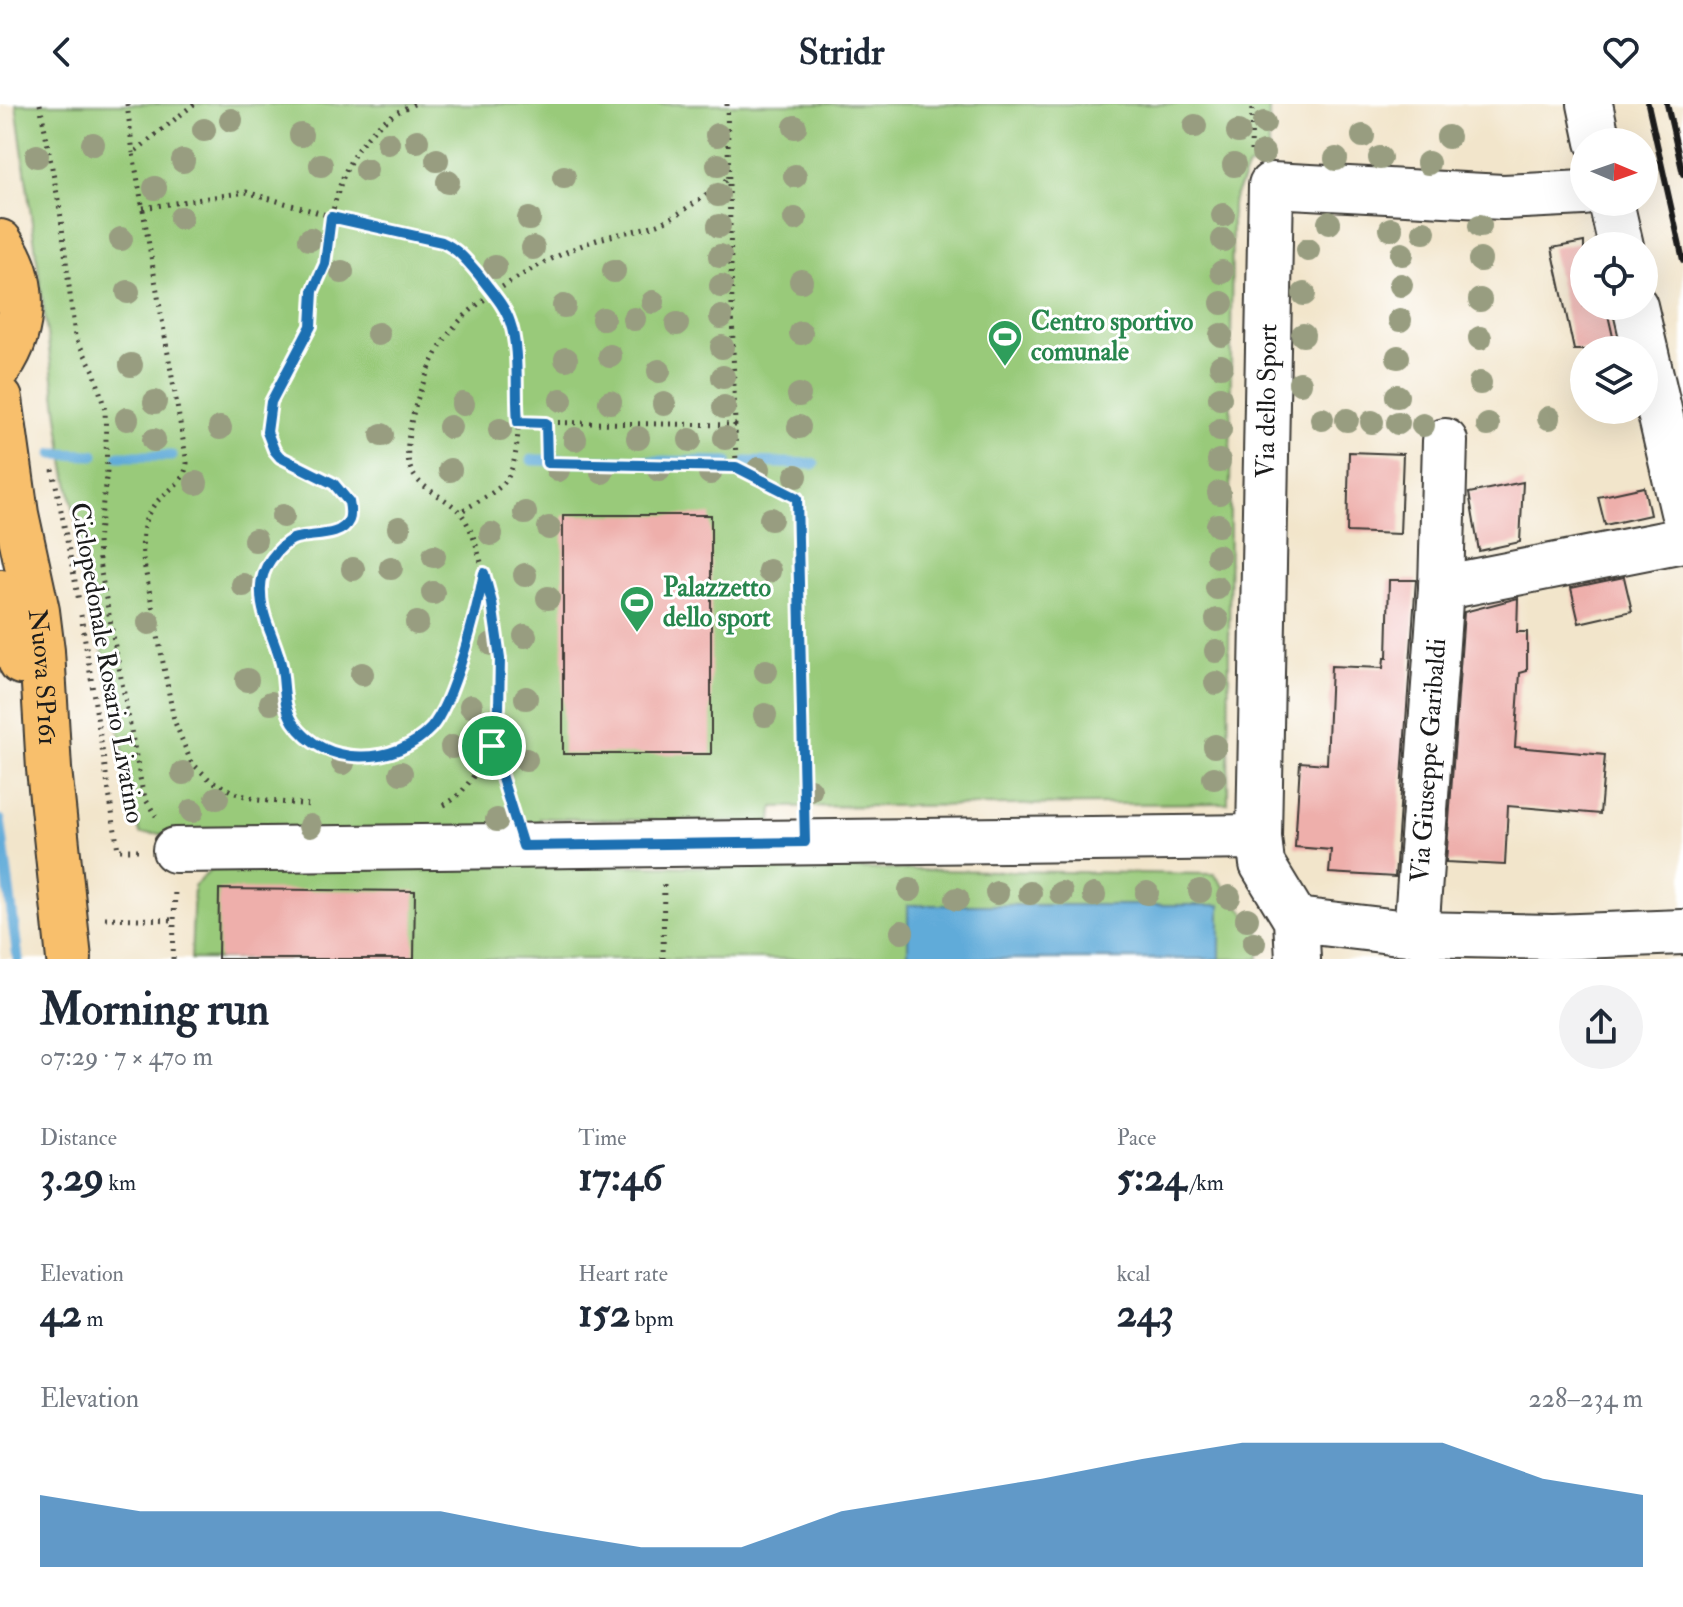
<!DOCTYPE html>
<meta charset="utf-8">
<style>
body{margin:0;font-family:"IM FELL Double Pica",serif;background:#f2f2f3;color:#1f2937;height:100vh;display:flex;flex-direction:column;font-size:30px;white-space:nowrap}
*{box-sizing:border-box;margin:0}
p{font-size:26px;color:#747a83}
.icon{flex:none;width:44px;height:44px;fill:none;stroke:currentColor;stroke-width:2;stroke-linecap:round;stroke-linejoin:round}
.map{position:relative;height:855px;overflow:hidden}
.side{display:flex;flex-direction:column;background:#fff;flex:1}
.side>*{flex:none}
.needle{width:52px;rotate:92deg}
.tools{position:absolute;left:1570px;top:24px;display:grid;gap:16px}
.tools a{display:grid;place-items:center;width:88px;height:88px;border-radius:50%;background:#fff;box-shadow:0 8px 32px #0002;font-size:40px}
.pin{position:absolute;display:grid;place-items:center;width:68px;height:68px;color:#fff;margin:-34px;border:4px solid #fff;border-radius:50%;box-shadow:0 2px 8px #0007}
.round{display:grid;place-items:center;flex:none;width:84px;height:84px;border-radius:42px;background:#f2f2f3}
.headline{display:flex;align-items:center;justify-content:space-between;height:136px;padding:0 40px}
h1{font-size:44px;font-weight:700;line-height:60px}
.metrics{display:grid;grid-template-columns:repeat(3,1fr);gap:12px;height:136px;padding:8px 40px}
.metrics div{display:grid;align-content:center}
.metrics b{font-size:40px;font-weight:700}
.metrics small{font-size:22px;font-weight:400}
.metrics p{font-size:22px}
.chart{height:224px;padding:16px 40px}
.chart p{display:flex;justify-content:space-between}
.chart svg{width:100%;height:144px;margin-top:8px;fill:#1f6fb2;opacity:.7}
header{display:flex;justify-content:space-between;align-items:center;height:104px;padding:0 40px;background:#fff;font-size:36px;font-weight:700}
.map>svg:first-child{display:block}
.green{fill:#99ca7a;stroke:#5a734b;stroke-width:2}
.water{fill:#61abd9;stroke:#3e647a;stroke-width:2}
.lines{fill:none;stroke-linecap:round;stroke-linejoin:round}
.stream{stroke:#61abd9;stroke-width:11}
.building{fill:#eeafab}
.minor-casing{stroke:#3c3a36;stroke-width:48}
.major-casing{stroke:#3c3a36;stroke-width:48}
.path{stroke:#3c3a36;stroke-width:5;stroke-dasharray:2 6;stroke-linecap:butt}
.minor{stroke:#fff;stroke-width:44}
.major{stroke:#f8bf6c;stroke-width:44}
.rail{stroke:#1c1c1c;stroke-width:6}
.tree{fill:#989d80}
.route-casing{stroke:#fff;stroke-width:16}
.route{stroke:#1f6fb2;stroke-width:10}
.labels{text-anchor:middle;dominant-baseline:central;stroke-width:6;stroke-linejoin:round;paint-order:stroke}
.leisure-label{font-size:26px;font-weight:bold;fill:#27864d;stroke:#fff;text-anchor:start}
.street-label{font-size:26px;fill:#1c1c1c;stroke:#fff}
</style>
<header><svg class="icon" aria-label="back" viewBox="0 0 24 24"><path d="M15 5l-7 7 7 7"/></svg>Stridr<svg class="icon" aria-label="heart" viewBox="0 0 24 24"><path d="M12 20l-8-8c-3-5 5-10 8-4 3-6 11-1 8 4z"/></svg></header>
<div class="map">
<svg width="1683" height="855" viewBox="0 0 1683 855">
<rect width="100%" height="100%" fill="#fff"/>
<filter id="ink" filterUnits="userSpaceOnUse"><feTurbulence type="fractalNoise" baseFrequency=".0125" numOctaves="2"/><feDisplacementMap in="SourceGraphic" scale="16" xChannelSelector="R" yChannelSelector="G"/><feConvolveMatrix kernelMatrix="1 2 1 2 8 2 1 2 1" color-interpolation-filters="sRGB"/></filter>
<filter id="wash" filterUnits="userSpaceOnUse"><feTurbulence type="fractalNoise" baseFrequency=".006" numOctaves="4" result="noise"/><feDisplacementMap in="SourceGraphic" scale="32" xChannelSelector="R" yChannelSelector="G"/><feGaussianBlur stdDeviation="1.8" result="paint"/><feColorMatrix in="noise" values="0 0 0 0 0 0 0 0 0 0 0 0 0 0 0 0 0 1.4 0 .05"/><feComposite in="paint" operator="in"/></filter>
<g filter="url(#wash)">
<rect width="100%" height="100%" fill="#f2e5cb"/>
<!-- green -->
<g class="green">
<polygon points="16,0 1269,0 1269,61 1248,63 1232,100 1228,699 773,703 772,719 540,714 538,732 140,730 65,363"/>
<polygon points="217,760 568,761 1214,770 1259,826 1259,855 191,855 194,782"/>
</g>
<!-- water -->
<rect class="water" x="908" y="801" width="312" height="54"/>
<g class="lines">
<!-- stream -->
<g class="stream">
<polyline points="53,350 94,351"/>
<polyline points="119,352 172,352"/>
<polyline points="532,356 727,358"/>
<polyline points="746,358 814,360"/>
<polyline points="0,716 18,855"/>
</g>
</g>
<g id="blocks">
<!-- building -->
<g class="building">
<polygon points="1584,138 1584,202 1606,202 1616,246 1574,246 1552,144"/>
<polygon points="1349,348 1403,350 1400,430 1347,428"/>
<polygon points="1523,378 1520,438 1479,447 1469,389"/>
<polygon points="1644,383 1650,411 1605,421 1598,393"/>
<rect x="563" y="411" width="148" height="239"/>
<polygon points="1624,473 1632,507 1579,519 1571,484"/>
<polygon points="1389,476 1416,476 1395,773 1329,769 1331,746 1295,743 1300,658 1327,660 1331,562 1383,564 1384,554 1387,554"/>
<polygon points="1518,494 1517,528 1527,528 1527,567 1520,569 1515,643 1605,651 1600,710 1508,702 1505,761 1446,758 1464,508"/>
<polygon points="219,785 415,787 414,855 218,855"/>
</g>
</g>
</g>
<g filter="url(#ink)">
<use href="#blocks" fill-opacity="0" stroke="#3c3a36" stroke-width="2"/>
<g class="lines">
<defs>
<g id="minor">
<polyline points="1590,0 1598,38"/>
<polyline points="1611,98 1621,142"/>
<polyline points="1635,202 1683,408"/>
<polyline points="1441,484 1445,337"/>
<polyline points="175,746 1259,733"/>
<polyline points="1296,816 1416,830 1553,833 1683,828"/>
<path id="s1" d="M1416,830L1441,484L1683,436"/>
<path id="s2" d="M1298,855L1296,816L1262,760L1259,733L1271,81L1503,93L1584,89"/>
</g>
<g id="major">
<path d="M0,138C27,176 26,224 0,262"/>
<path id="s3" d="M0,295L16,410L37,507L42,547L49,665L69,855"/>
<polyline points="0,488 21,558"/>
</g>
</defs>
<!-- minor casing -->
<use href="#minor" class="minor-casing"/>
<!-- major casing -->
<use href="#major" class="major-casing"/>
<!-- path -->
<g class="path">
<polyline points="40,0 60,106 75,233 94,267 105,306 107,367 98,437 99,458 142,684 146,696 156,712"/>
<polyline points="127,0 133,49"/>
<path d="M194,0L133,49L187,359C185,381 163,387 152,404C141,419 142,437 143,454L174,616L191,658L210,676L235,689L258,696L311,701"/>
<path d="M414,0C364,21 343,60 332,111C328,127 329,144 325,159C322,169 316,176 313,187C311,198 315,211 311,223C301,259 259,292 269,333C278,371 340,364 349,399C360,439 299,423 278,446C246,481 271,520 280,559C284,575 284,591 288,606C295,630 315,640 336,648C373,660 415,648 438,615C445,604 449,589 453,576C465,541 476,508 483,472"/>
<polyline points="727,0 736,363 797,394 804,701"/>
<polyline points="1251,47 1252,0"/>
<path d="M143,104L246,88L344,116L442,138L452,143L467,157L502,201L513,229C516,265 528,356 502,381C490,392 473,400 460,408"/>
<polyline points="518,318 736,321"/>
<polyline points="546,319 547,359 736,363"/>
<polyline points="53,366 79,497"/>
<polyline points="81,511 118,746 138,746"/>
<polyline points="493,643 511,702"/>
<path d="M444,701C460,693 467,681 477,667C515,613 501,533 485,473C479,452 475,430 462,411C448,392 417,386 410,363C399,329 430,253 451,227C478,191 551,152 593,137C614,130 637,127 658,120C683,110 707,89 729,74"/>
<polyline points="105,814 174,816"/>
<polyline points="173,855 175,784"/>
<polyline points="663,855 664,777"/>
</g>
<!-- minor -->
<use href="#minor" class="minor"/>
<!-- major -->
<use href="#major" class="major"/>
<!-- rail -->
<g class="rail">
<polyline points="1648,0 1683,156"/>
<polyline points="1667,0 1683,70"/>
</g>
</g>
<!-- trees -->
<g class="tree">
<circle cx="231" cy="16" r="12"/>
<circle cx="1264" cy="19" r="12"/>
<circle cx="1195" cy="22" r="12"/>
<circle cx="795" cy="23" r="12"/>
<circle cx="204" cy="26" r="12"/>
<circle cx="1238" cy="28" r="12"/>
<circle cx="301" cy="31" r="12"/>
<circle cx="717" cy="31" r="12"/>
<circle cx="1363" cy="32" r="12"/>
<circle cx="1448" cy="33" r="12"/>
<circle cx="417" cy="37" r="12"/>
<circle cx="388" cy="39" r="12"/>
<circle cx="93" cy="40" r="12"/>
<circle cx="1263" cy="49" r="12"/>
<circle cx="37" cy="52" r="12"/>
<circle cx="1380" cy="54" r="12"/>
<circle cx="1336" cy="55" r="12"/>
<circle cx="437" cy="56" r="12"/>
<circle cx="183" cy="57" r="12"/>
<circle cx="1428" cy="59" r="12"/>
<circle cx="321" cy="61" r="12"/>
<circle cx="718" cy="61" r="12"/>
<circle cx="1234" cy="61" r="12"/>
<circle cx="366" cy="66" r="12"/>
<circle cx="795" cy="72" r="12"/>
<circle cx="564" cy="73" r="12"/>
<circle cx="448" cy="78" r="12"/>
<circle cx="155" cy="84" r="12"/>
<circle cx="718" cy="91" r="12"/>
<circle cx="1223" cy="111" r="12"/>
<circle cx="181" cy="114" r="12"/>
<circle cx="529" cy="115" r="12"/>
<circle cx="795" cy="115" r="12"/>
<circle cx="1329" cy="119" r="12"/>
<circle cx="719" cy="122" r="12"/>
<circle cx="1480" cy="122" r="12"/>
<circle cx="1391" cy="125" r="12"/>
<circle cx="1424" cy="128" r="12"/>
<circle cx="121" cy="135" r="12"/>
<circle cx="310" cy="135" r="12"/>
<circle cx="1223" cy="136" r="12"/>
<circle cx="533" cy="144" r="12"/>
<circle cx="1308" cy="146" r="12"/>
<circle cx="1402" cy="150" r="12"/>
<circle cx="720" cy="152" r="12"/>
<circle cx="1480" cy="156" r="12"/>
<circle cx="495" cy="163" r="12"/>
<circle cx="614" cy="167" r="12"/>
<circle cx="342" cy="168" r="12"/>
<circle cx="1222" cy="168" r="12"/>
<circle cx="801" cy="177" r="12"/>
<circle cx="1401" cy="181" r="12"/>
<circle cx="721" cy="182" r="12"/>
<circle cx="128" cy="188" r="12"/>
<circle cx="1304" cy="190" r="12"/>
<circle cx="1480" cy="196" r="12"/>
<circle cx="653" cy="198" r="12"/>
<circle cx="1222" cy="199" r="12"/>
<circle cx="564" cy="202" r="12"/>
<circle cx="721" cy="213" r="12"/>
<circle cx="603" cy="215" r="12"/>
<circle cx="634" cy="215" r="12"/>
<circle cx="1400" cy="216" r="12"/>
<circle cx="677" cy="220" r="12"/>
<circle cx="801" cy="229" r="12"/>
<circle cx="378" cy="230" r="12"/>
<circle cx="1221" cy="231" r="12"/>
<circle cx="1303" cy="231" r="12"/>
<circle cx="1480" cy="234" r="12"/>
<circle cx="722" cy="243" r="12"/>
<circle cx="610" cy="252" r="12"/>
<circle cx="1398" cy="253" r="12"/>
<circle cx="566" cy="255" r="12"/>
<circle cx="131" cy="261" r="12"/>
<circle cx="1221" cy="262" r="12"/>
<circle cx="659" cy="267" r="12"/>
<circle cx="723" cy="273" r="12"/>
<circle cx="1300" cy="279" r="12"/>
<circle cx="1480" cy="279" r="12"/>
<circle cx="799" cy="291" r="12"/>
<circle cx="1397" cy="292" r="12"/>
<circle cx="1220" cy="294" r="12"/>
<circle cx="561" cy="296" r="12"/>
<circle cx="155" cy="298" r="12"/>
<circle cx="610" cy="298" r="12"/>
<circle cx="463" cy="300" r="12"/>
<circle cx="664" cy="300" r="12"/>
<circle cx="724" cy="303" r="12"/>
<circle cx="1549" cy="314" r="12"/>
<circle cx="127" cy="315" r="12"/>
<circle cx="1322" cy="315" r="12"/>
<circle cx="1347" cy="316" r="12"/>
<circle cx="1372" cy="318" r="12"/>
<circle cx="1398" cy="319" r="12"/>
<circle cx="1423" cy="321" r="12"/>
<circle cx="1488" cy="321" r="12"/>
<circle cx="450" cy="323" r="12"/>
<circle cx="799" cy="323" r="12"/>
<circle cx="220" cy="324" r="12"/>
<circle cx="500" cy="326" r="12"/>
<circle cx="1220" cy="326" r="12"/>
<circle cx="382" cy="331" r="12"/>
<circle cx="638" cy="334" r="12"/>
<circle cx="725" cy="334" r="12"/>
<circle cx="575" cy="335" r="12"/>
<circle cx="154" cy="336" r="12"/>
<circle cx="690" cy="336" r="12"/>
<circle cx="1219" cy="357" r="12"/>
<circle cx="759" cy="365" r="12"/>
<circle cx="450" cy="366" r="12"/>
<circle cx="558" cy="366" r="12"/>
<circle cx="659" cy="366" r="12"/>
<circle cx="602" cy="368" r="12"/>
<circle cx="710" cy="369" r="12"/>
<circle cx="796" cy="372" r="12"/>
<circle cx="196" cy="379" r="12"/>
<circle cx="1219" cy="389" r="12"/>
<circle cx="525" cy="409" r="12"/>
<circle cx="283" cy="412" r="12"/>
<circle cx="771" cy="415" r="12"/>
<circle cx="1218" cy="421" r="12"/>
<circle cx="399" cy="424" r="12"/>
<circle cx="549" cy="424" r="12"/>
<circle cx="491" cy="430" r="12"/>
<circle cx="255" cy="436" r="12"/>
<circle cx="434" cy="452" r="12"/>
<circle cx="1218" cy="452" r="12"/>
<circle cx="391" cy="464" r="12"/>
<circle cx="353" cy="465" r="12"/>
<circle cx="769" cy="467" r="12"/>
<circle cx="525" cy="471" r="12"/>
<circle cx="243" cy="481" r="12"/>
<circle cx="1217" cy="484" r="12"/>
<circle cx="433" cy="489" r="12"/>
<circle cx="548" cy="494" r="12"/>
<circle cx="1217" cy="516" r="12"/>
<circle cx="149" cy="519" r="12"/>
<circle cx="417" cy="519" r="12"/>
<circle cx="525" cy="532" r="12"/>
<circle cx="492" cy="540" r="12"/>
<circle cx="1216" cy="547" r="12"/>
<circle cx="766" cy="567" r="12"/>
<circle cx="362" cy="570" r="12"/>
<circle cx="247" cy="576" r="12"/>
<circle cx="1216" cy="579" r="12"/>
<circle cx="526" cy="594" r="12"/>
<circle cx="271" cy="599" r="12"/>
<circle cx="471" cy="602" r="12"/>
<circle cx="765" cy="611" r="12"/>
<circle cx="1215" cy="642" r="12"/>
<circle cx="452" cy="643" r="12"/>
<circle cx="526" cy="656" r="12"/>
<circle cx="343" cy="659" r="12"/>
<circle cx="183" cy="669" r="12"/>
<circle cx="401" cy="669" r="12"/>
<circle cx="1214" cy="674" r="12"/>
<circle cx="810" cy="686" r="12"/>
<circle cx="217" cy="694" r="12"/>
<circle cx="192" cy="707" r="12"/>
<circle cx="497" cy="716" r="12"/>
<circle cx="310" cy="722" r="12"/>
<circle cx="910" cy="786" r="12"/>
<circle cx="1200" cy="787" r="12"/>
<circle cx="997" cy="789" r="12"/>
<circle cx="1030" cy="789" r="12"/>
<circle cx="1061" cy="789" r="12"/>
<circle cx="1147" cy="789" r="12"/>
<circle cx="1094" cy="791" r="12"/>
<circle cx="1229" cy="793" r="12"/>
<circle cx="957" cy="795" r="12"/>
<circle cx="1247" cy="815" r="12"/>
<circle cx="902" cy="828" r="12"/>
<circle cx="1254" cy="839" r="12"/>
</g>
</g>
<g class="lines" filter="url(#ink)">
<defs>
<path id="route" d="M331,113L442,138C458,145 468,158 479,171C490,186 504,200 510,218C520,246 515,288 518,318L546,319L547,359L736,363L797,394L805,738L523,742L492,642L499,604L500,555L492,499L484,469C477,505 454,598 431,624C396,662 323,664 293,618C283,602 285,583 282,565C278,540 261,515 261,489C260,477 264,465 271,455C277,447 284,439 293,435C309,429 341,435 349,416C351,411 350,403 349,398L334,380L280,353L274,346L267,328L271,298L311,222L313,187L325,160Z"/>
</defs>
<!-- route casing -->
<use href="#route" class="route-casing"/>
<!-- route -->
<use href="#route" class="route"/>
</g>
<!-- icons -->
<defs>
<symbol id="stadium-pin" viewBox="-11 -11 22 30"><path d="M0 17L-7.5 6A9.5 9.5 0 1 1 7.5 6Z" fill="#2e9e5b" stroke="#fff"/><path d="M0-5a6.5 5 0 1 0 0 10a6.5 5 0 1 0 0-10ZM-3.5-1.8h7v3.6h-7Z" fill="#fff"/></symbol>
</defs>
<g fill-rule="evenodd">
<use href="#stadium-pin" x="985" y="213" width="40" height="54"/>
<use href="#stadium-pin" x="617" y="479" width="40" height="54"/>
</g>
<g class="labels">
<!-- leisure labels -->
<g class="leisure-label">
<text x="1031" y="218">Centro sportivo<tspan x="1031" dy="30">comunale</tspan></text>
<text x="663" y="484">Palazzetto<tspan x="663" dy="30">dello sport</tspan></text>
</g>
<!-- street labels -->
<g class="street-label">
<text stroke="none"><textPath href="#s2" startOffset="568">Via dello Sport</textPath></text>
<text transform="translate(107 559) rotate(80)">Ciclopedonale Rosario Livatino</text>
<text stroke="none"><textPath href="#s3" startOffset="282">Nuova SP161</textPath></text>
<text stroke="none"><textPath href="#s1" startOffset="174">Via Giuseppe Garibaldi</textPath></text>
</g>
</g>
</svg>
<div class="tools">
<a><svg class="needle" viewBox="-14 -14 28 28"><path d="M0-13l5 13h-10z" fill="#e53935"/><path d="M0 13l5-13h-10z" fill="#747a83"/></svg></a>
<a><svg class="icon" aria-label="locate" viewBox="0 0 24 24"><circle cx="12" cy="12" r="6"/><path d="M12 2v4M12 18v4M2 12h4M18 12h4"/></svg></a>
<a><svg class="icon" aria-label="layers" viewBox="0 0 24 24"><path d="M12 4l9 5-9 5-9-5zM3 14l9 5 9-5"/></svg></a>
</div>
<div class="pin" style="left:492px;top:642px;background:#1e9e55"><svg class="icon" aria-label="arrive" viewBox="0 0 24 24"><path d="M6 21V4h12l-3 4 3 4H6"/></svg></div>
</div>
<section class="side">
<div class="headline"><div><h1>Morning run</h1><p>07:29 · 7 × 470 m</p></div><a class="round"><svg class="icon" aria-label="share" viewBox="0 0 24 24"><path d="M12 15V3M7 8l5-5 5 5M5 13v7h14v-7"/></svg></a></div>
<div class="metrics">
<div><p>Distance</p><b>3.29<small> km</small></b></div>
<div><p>Time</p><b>17:46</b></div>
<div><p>Pace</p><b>5:24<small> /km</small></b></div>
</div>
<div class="metrics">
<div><p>Elevation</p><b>42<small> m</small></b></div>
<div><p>Heart rate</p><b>152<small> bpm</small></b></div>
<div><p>kcal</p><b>243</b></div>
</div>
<div class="chart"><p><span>Elevation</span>228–234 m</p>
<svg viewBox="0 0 160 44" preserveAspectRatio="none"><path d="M0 44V22L10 27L20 27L30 27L40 27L50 33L60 38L70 38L80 27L90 22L100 17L110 11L120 6L130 6L140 6L150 17L160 22V44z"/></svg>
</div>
</section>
